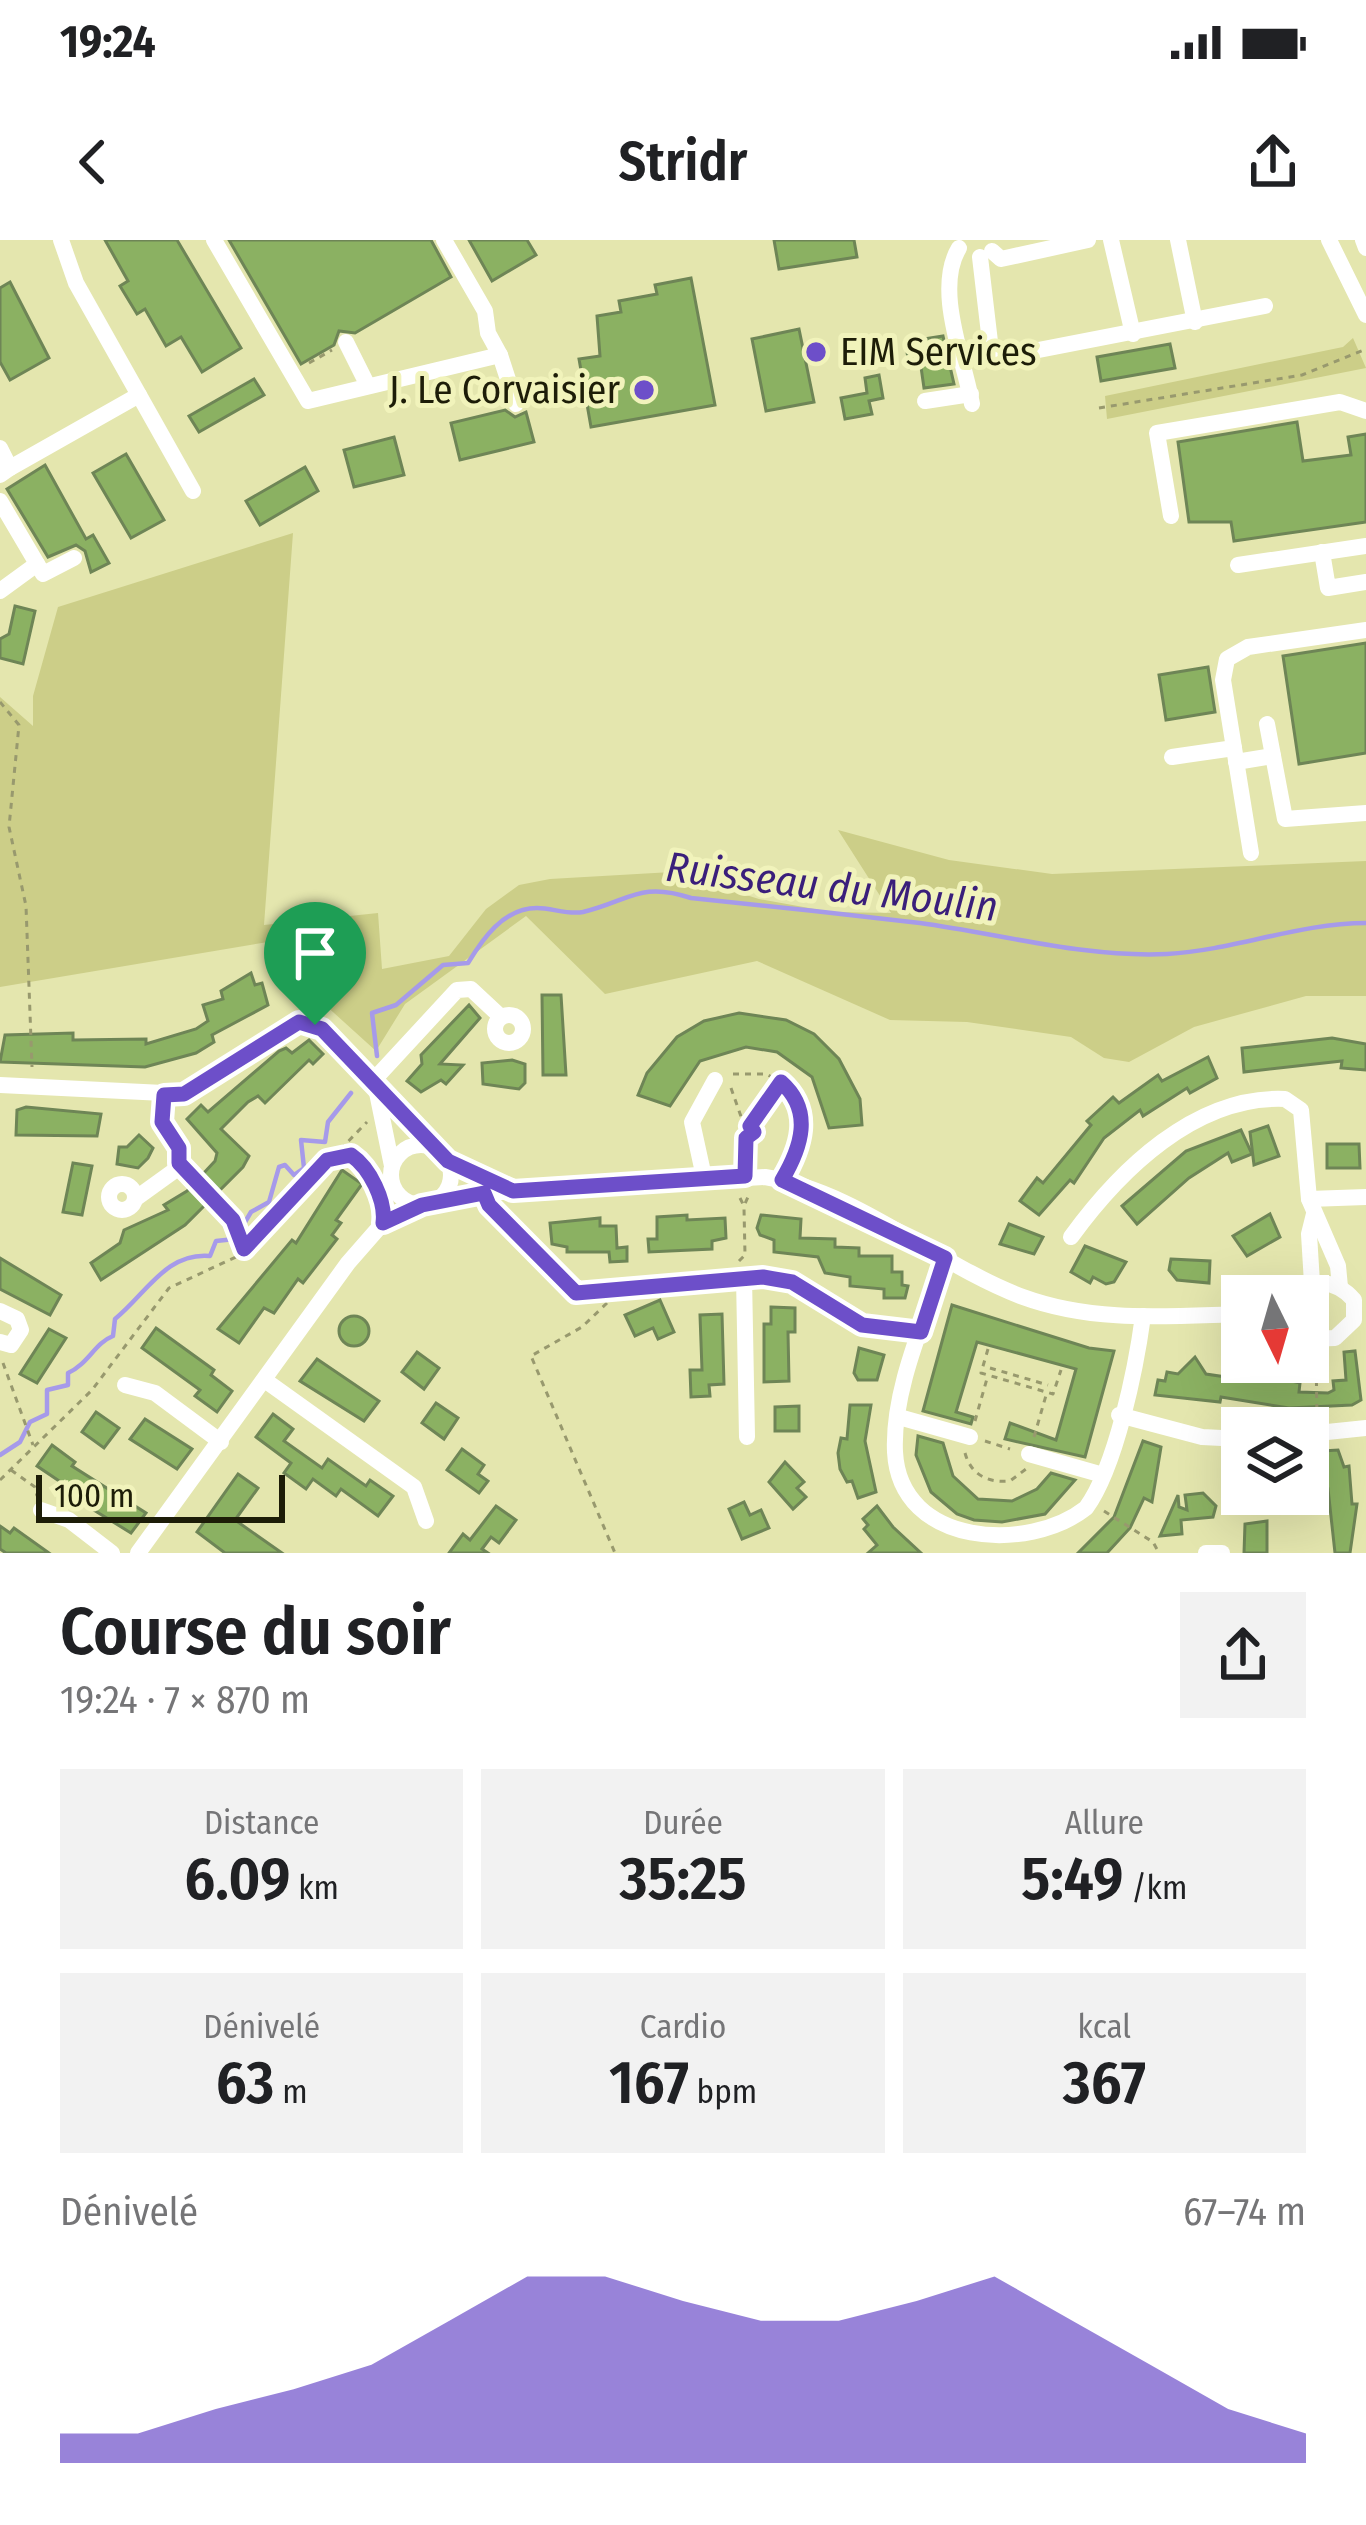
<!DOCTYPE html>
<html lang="fr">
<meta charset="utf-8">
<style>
body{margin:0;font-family:"Fira Sans Condensed",sans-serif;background:#f2f2f2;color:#202124;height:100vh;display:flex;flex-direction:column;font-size:45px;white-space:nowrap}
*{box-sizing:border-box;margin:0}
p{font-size:39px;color:#757577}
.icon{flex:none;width:66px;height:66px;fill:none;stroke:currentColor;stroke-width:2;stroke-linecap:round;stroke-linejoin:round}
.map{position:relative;height:1313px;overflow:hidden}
.side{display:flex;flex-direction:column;background:#fff;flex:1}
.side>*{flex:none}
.needle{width:78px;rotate:175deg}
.buttons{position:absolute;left:1221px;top:1035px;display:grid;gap:24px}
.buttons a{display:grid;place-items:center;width:108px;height:108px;border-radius:0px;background:#fff;box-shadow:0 12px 48px #0002;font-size:60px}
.scale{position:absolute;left:36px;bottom:30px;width:249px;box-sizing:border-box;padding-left:12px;border:6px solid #1d1d08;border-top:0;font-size:33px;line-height:42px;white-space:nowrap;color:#1d1d08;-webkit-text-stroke:9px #f1f3bb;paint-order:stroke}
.pin{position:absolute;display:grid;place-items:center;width:102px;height:102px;color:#fff;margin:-123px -51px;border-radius:50% 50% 50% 0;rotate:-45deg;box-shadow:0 0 12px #0007}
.pin .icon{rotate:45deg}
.round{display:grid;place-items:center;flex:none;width:126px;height:126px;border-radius:0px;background:#f2f2f2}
.summary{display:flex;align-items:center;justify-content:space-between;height:204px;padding:0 60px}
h1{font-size:66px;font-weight:600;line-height:90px}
.metrics{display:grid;grid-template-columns:repeat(3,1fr);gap:18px;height:204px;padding:12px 60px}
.metrics div{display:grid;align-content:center;border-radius:0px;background:#f2f2f2;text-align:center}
.metrics b{font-size:60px;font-weight:600}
.metrics small{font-size:33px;font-weight:400}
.metrics p{font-size:33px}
.chart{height:336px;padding:24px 60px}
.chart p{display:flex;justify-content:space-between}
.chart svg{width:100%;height:216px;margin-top:12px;fill:#6d4fc9;opacity:.7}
.status{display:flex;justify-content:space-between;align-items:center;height:84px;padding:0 60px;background:#fff;direction:ltr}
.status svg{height:33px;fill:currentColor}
header{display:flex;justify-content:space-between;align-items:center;height:156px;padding:0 60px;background:#fff;font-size:54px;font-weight:600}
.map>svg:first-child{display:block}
.green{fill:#ccce88}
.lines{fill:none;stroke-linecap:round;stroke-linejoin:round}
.stream{stroke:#a69aea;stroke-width:4.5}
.building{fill:#8bb162;stroke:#6e8556;stroke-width:3}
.path{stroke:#98996e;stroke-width:3;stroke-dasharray:6 6;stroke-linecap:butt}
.minor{stroke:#fff;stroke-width:16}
.route-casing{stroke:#fff;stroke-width:24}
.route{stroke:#6d4fc9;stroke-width:15}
.poi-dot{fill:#6d4fc9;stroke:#f1f3bb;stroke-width:4.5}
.labels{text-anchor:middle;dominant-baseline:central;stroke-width:10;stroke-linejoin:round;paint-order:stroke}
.poi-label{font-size:39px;fill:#1d1d08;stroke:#f1f3bb;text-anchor:start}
.water-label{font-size:42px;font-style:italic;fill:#3a1f7b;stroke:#f1f3bb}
</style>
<div class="status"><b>19:24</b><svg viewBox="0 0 49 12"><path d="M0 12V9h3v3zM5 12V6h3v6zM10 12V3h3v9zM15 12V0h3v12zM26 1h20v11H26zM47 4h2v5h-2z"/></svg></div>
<header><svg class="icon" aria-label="back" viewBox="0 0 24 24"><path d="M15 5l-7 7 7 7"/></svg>Stridr<svg class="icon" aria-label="share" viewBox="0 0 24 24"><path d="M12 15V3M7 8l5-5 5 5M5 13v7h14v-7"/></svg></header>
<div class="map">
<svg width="1366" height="1313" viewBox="0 0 1366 1313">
<rect width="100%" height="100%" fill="#e4e6ae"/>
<!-- green -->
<g class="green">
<polygon points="1353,98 1366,128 1107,179 1105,156 1343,107"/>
<polygon points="293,293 264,685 378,673 382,729 449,716 486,669 519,645 550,639 672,632 759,659 831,672 891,673 838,590 949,620 1052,634 1366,621 1366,756 1306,756 1194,787 1129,822 1104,818 1071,797 967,782 890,780 757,721 605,754 526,676 405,764 376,811 323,763 313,763 274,701 0,747 0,457 33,486 33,456 58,367"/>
</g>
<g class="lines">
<!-- stream -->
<g class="stream">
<path d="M377,816L372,773L396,765L443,725L468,723C482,700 503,668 537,668C552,668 568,675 583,672C629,661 640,641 691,658C767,666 844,674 920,683C1001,694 1085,718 1167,714C1236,710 1298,683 1366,683"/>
<path d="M0,1215L20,1202L30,1182L47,1174V1150L68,1145V1133C88,1124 95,1103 113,1096L115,1079C146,1054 166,1012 210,1016L216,1001L235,999L251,972L269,962L279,927L285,925L294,935L304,928L301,900L325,902L328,882L351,853"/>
</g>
</g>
<!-- building -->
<g class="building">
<polygon points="105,0 177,0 241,108 202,132 181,97 166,106 145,69 137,74 120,46 128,41"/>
<polygon points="229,0 431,0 451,37 355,93 339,91 334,105 301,124"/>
<polygon points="469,0 527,0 536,15 492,41"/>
<polygon points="774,0 854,0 857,17 779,29"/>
<polygon points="691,38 715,165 591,187 579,119 600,116 597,76 621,72 619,61 657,54 655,45"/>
<polygon points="10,42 49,118 10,140 0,122 0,48"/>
<polygon points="799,89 814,162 766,171 752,99"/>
<polygon points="943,96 954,144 924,148 921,127 910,128 905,102"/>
<polygon points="1170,104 1175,128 1101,141 1097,117"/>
<polygon points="879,135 883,158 869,161 872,174 845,179 841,158 867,153 865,138"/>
<polygon points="254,139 264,155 199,192 189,176"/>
<polygon points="505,170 515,177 526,172 534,202 460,220 451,183"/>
<polygon points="1297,182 1303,221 1351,215 1348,197 1366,194 1366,282 1234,301 1231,282 1189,282 1178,202"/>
<polygon points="394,197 404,235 354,247 344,210"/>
<polygon points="126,214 164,280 131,298 93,233"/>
<polygon points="45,225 86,299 93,295 109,323 91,332 85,311 76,305 48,317 7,249"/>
<polygon points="305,227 318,251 260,285 246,261"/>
<polygon points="15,366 35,371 23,424 0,418 0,399 9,394"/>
<polygon points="1366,403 1366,513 1299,524 1283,416"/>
<polygon points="1208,427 1215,472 1166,480 1159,435"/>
<polygon points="251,733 255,745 262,743 268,765 212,795 214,802 196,813 145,827 0,822 5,795 73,793 73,800 146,799 146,804 196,789 208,781 203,765 223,759 221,751"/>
<polygon points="542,755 561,755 566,835 543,835"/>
<polygon points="469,765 480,778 440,824 463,825 446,844 441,840 421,852 407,841 422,824 421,815"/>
<polygon points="739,773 786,780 814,794 839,819 860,859 862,885 829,888 812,837 777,812 746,807 700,821 670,866 638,855 647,833 677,797 704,781"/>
<polygon points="1332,798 1366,804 1366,830 1341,828 1342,821 1244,832 1242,808"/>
<polygon points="309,800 323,814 313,824 309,820 265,863 258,856 248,862 221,889 249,916 243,927 185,985 101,1040 91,1023 120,1003 124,990 168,970 164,965 187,951 215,921 217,913 187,879 201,865 208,872 279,811 286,808 292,813"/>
<polygon points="1208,817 1217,838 1190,853 1187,848 1143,876 1140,870 1104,898 1074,943 1070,940 1039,975 1020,961 1037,938 1043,943 1091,885 1087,881 1113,857 1119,863 1158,835 1162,841"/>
<polygon points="512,820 525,824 525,843 519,849 483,844 482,823"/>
<polygon points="26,867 101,874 97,896 16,895 17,870"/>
<polygon points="1268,886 1279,916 1254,925 1250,892"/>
<polygon points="1241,890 1252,914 1232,922 1228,913 1189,938 1137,984 1122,966 1186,911"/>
<polygon points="139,895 153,908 148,918 138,928 117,924 119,907 127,907"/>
<polygon points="1327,904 1359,904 1360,928 1327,928"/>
<polygon points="73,923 92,926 82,975 63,972"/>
<polygon points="342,930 362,944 336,980 341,983 332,995 337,999 303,1043 298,1039 274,1073 264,1068 239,1103 218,1089 292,1000 296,1003"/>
<polygon points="1270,974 1280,997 1247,1016 1233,996"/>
<polygon points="687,975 687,980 725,978 726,998 712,1001 712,1009 649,1012 648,999 657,999 657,977"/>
<polygon points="761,975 801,979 800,998 835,999 835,1007 859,1008 859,1016 892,1016 892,1032 902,1032 902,1045 908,1046 905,1058 884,1058 884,1049 850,1046 850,1037 825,1033 818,1017 774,1012 774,1000 760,995 757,988"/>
<polygon points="600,978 600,986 616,986 617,1008 627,1007 627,1021 610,1022 609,1012 567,1012 567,1007 552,1004 550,983"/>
<polygon points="1009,984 1043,997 1034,1014 1000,1004"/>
<polygon points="1085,1006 1126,1022 1114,1042 1106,1044 1093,1037 1090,1043 1071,1032"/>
<polygon points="0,1018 61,1055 50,1075 0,1049"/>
<polygon points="1171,1019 1210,1021 1209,1043 1177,1040 1169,1030"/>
<polygon points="660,1060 674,1092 658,1099 653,1088 635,1096 625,1075"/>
<polygon points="952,1065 1089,1108 1114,1111 1085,1217 1005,1199 1010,1183 1056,1200 1076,1129 977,1102 956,1172 973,1177 971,1184 923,1171"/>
<polygon points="771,1067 795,1068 795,1092 788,1092 789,1141 764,1142 764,1084 771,1084"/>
<polygon points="722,1074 724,1144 709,1145 710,1156 691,1157 690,1130 702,1130 700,1075"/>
<circle cx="354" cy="1091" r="15"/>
<polygon points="156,1088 214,1130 211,1135 232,1151 217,1172 195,1156 200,1150 142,1108"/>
<polygon points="49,1089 66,1098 37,1143 20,1134"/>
<polygon points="859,1108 884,1115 877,1140 858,1140 854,1133"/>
<polygon points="1355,1111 1361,1160 1352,1165 1289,1168 1221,1157 1220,1162 1155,1155 1158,1140 1165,1141 1167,1132 1178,1134 1195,1117 1206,1134 1233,1138 1234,1129 1248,1131 1300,1143 1299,1152 1328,1153 1334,1150 1333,1141 1346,1140 1344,1112"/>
<polygon points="417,1112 439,1128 424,1149 402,1132"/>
<polygon points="317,1119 379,1161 364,1181 300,1141"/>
<polygon points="436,1163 458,1178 444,1199 422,1183"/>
<polygon points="850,1165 871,1165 865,1201 876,1252 858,1258 852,1241 847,1242 840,1229 838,1213 841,1198 847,1199"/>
<polygon points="799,1166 799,1191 775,1191 775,1167"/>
<polygon points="96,1172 119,1188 104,1208 82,1192"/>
<polygon points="273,1174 293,1189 284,1201 322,1228 328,1219 366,1246 370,1240 393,1256 378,1276 341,1249 336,1256 313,1239 306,1249 284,1233 291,1223 256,1197"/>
<polygon points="145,1179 192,1209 177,1229 130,1199"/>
<polygon points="918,1196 943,1203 953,1236 978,1259 1012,1261 1037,1249 1051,1233 1075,1240 1045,1274 1002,1282 974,1280 957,1274 931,1252 916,1215"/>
<polygon points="1143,1201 1161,1207 1152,1262 1144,1258 1130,1288 1107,1313 1078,1313 1114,1277"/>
<polygon points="52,1205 75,1222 72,1226 146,1273 131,1293 71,1256 74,1251 37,1226"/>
<polygon points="462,1209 484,1225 478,1234 488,1241 479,1253 447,1230"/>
<polygon points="1338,1210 1344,1227 1349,1226 1352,1264 1357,1264 1350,1313 1335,1313 1328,1249 1318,1250 1313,1233 1312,1221 1322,1211"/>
<polygon points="785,1222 804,1242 797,1248 806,1257 793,1269 769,1242"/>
<polygon points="238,1234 258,1248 235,1280 282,1313 225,1313 197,1292"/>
<polygon points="1203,1253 1216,1266 1213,1277 1181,1280 1182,1294 1160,1296 1178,1255 1179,1267 1187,1270 1185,1255"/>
<polygon points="744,1262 750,1275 761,1270 769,1288 742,1299 729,1269"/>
<polygon points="496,1266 516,1280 499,1303 491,1297 482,1309 488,1313 449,1313 463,1294 470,1300"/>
<polygon points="877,1266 893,1287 921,1313 868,1313 877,1305 864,1289 868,1285 863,1279"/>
<polygon points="1267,1281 1267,1313 1244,1313 1245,1284"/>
<polygon points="0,1286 10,1293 14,1288 49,1313 6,1313 0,1309"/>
</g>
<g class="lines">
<!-- path -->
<g class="path">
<polyline points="309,123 332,110"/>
<polyline points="1099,168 1302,135 1366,109"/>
<polyline points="0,462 19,485 9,587 26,666 32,827"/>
<polyline points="733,834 766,834 781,842"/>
<polyline points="731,848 744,885"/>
<circle cx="747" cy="891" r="7"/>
<polyline points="750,885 773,854"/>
<polyline points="332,919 356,918 384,964"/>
<polyline points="745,920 746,898"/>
<polyline points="193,938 233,980 243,1006"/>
<polyline points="740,958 744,966 748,957"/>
<polyline points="494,971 576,1053 599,1052"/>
<polyline points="739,1021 745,1015 744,968"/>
<polyline points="607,1063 582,1087 531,1116 615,1313"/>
<polyline points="988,1109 981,1133 1053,1154 1061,1130"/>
<polyline points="1316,1116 1317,1178"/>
<polyline points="3,1123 33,1205"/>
<polyline points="990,1128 1048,1145"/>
<polyline points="975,1181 988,1135"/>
<polyline points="1034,1197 1047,1152"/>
<polyline points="985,1201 1010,1209"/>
<path d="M965,1213C971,1235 988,1243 1010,1241L1026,1229"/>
<polyline points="11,1230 35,1247 37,1256"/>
<polyline points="0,1240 92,1150 169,1048 236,1017 367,882"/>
<polyline points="1104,1271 1153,1302 1159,1313"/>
</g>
<!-- minor -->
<g class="minor">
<polyline points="61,0 76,43 193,251"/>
<polyline points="214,0 308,161 500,115 488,93 485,71 444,0"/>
<polyline points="1111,0 1133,94"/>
<polyline points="1178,0 1195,82"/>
<polyline points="1329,0 1366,75"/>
<polyline points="1363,0 1366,8"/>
<path d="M959,8C934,49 964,119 972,164"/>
<polyline points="992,11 1001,19 1088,0"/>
<polyline points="980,17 992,119 1265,66"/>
<polyline points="346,102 368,146"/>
<polyline points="500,115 516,164"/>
<polyline points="925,161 971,154"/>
<polyline points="0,208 10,228 0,235"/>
<polyline points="10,228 139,155"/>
<polyline points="0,261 43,334 74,318"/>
<polyline points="1171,276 1157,193 1340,162 1366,171"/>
<polyline points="1322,312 1328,348 1366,342"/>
<polyline points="1238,325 1366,306"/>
<polyline points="0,351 37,324"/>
<polyline points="1267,484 1285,579 1366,573"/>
<polyline points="1172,517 1234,508"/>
<polyline points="1236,522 1273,516"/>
<polyline points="1251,613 1223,440 1227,419 1248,407 1366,390"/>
<circle cx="509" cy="789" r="14"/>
<polyline points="371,843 457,750 471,749 500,776"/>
<polyline points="0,845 184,854 281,790 308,783 321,789 439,911"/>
<polyline points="376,848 392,926"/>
<circle cx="421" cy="935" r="30"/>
<polyline points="448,921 507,948"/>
<polyline points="704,937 692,882 715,840"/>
<path d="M782,940C799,910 809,884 792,851"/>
<circle cx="122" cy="957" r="13"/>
<polyline points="135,959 178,928 179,908 162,882 164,855"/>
<polyline points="1309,959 1366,957"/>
<path d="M435,962L484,953L765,937C859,952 935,1024 1023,1057C1094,1083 1168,1076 1242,1074"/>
<path d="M1071,997C1119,931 1195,855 1285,859L1301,870L1309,959L1338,1026L1340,1047"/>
<path d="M945,1018C926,1077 892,1149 895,1212C900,1307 1029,1313 1086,1268C1116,1227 1136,1128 1143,1076"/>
<polyline points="744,1037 747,1197"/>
<polyline points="1312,1043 1309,994 1314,974"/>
<polyline points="613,1050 740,1037 779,1039 862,1085 921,1092"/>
<path d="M1288,1056C1308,1037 1336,1039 1354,1060V1080L1335,1098L1308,1099"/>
<polyline points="0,1071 17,1079 21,1090 11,1105 0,1102"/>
<polyline points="266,1141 414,1247 426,1281"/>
<polyline points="125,1145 155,1153 221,1202"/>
<polyline points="1119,1175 1202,1197 1242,1199"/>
<polyline points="899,1177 970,1197"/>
<polyline points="1308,1194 1366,1188"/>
<polyline points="1029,1214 1103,1235"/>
<polyline points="41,1270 69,1280 112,1313"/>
<polyline points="138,1313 348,1023 383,983 422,965"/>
<polyline points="1206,1313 1222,1313"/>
</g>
</g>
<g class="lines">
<defs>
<path id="route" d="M299,782L322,789L448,921L513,951L745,936L746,898L754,892L750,886L781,842C814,871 801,908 782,940L945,1018L921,1092L862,1085L792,1042L763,1037L576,1053L489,965L484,953L422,965L383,983C386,961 370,928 351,915L327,920L244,1009L233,980L179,923V908L162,882L164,855L184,854Z"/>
</defs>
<!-- route casing -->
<use href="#route" class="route-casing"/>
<!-- route -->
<use href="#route" class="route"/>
</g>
<!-- markers -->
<g class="poi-dot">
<circle cx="816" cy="112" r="12"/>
<circle cx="644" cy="150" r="12"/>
</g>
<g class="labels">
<!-- poi labels -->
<g class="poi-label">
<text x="840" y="112">EIM Services</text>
<text x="620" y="150" text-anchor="end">J. Le Corvaisier</text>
</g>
<!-- water labels -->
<g class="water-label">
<text transform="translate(832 647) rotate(7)">Ruisseau du Moulin</text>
</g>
</g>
</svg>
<div class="buttons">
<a><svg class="needle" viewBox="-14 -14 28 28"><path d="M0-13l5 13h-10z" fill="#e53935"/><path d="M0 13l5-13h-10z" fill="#757577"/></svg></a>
<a><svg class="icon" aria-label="layers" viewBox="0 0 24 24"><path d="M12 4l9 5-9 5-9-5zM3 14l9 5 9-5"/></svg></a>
</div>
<div class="scale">100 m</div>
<div class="pin" style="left:315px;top:785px;background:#1e9e55"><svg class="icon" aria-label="arrive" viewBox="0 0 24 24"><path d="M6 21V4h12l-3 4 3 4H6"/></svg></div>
</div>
<section class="side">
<div class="summary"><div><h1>Course du soir</h1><p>19:24 · 7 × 870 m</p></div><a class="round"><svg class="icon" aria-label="share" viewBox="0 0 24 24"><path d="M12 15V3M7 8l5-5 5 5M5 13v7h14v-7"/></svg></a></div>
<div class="metrics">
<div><p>Distance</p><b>6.09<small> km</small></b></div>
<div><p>Durée</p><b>35:25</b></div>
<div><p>Allure</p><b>5:49<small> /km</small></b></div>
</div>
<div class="metrics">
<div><p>Dénivelé</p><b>63<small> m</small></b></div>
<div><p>Cardio</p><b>167<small> bpm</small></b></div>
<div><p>kcal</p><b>367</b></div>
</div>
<div class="chart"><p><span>Dénivelé</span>67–74 m</p>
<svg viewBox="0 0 160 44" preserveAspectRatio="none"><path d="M0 44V38L10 38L20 33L30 29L40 24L50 15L60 6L70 6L80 11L90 15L100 15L110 11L120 6L130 15L140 24L150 33L160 38V44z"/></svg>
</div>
</section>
